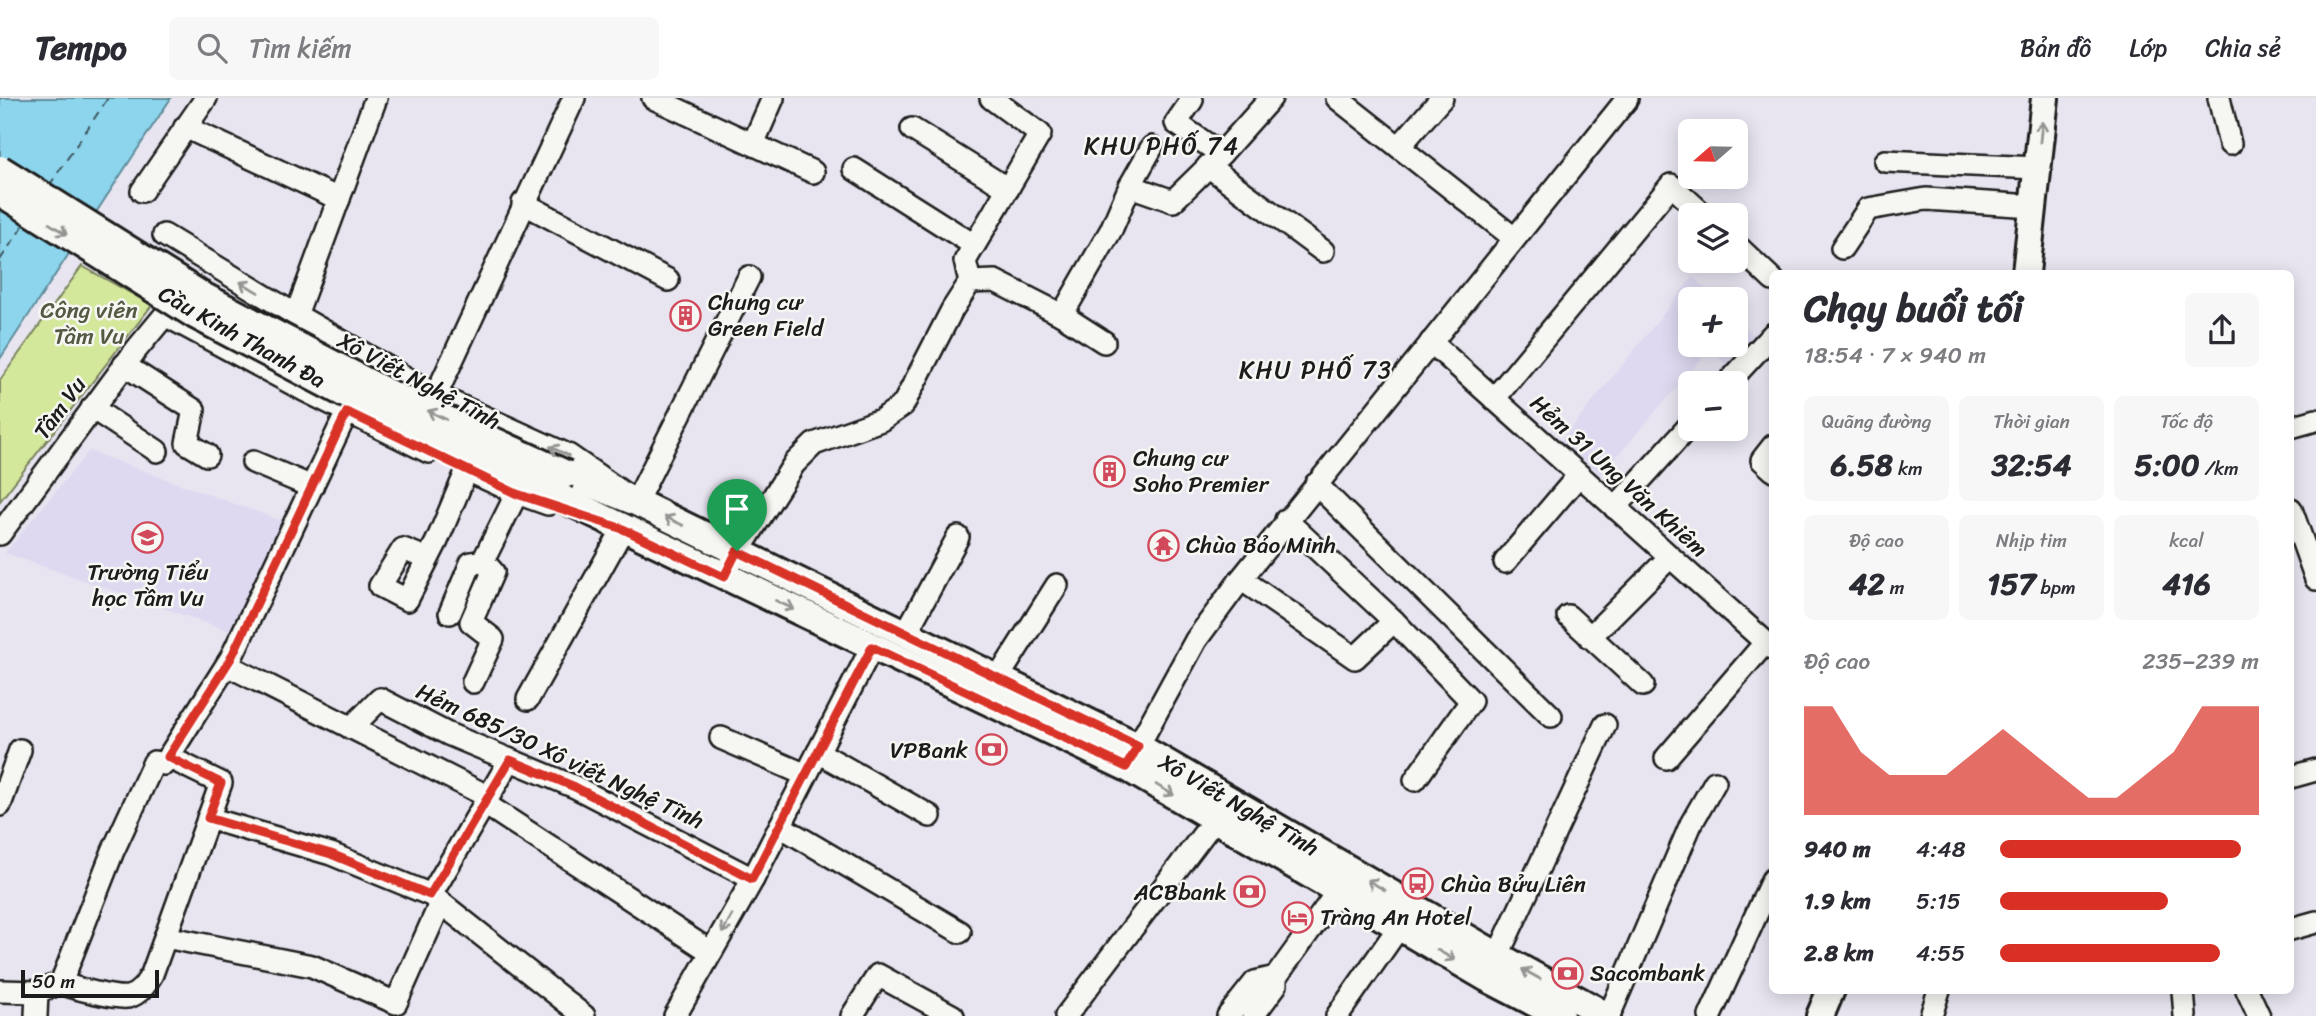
<!DOCTYPE html>
<html lang="vi">
<meta charset="utf-8">
<style>
body{margin:0;font-family:Sriracha,sans-serif;background:#f7f7f7;color:#2b2b33;height:100vh;display:flex;flex-direction:column;font-size:26px;white-space:nowrap}
*{box-sizing:border-box;margin:0}
p{font-size:23px;color:#7c7c81}
.icon{flex:none;width:38px;height:38px;fill:none;stroke:currentColor;stroke-width:2;stroke-linecap:round;stroke-linejoin:round}
.map{position:relative;flex:1;overflow:hidden}
.panel{position:absolute;left:1769px;top:172px;width:525px;height:724px;display:flex;flex-direction:column;background:#fff;border-radius:10px;box-shadow:0 4px 18px #0003}
.panel>*{flex:none}
.needle{width:46px;rotate:250deg}
.tools{position:absolute;left:1678px;top:21px;display:grid;gap:14px}
.tools a{display:grid;place-items:center;width:70px;height:70px;border-radius:10px;background:#fff;box-shadow:0 4px 18px #0003;font-size:35px}
.scale{position:absolute;left:21px;bottom:18px;width:138px;box-sizing:border-box;padding-left:7px;border:4px solid #1c1c1c;border-top:0;font-size:19px;line-height:24px;white-space:nowrap;color:#1c1c1c;-webkit-text-stroke:5px #f6f6f2;paint-order:stroke}
.pin{position:absolute;display:grid;place-items:center;width:60px;height:60px;color:#fff;margin:-72px -30px;border-radius:50% 50% 50% 0;rotate:-45deg;box-shadow:0 0 7px #0007}
.pin .icon{rotate:45deg}
.round{display:grid;place-items:center;flex:none;width:74px;height:74px;border-radius:10px;background:#f7f7f7}
.summary{display:flex;align-items:center;justify-content:space-between;height:119px;padding:0 35px}
h1{font-size:38px;font-weight:700;line-height:52px}
.figures{display:grid;grid-template-columns:repeat(3,1fr);gap:10px;height:119px;padding:7px 35px}
.figures div{display:grid;align-content:center;border-radius:10px;background:#f7f7f7;text-align:center}
.figures b{font-size:30px;font-weight:700}
.figures small{font-size:19px;font-weight:400}
.figures p{font-size:19px}
.chart{height:196px;padding:14px 35px}
.chart p{display:flex;justify-content:space-between}
.chart svg{width:100%;height:126px;margin-top:7px;fill:#d93025;opacity:.7}
ul{padding:0 35px;list-style:none;font-size:23px}
li{display:grid;grid-template-columns:112px 84px 1fr;align-items:center;height:52px}
li i{height:18px;border-radius:9px;background:#d93025}
header{display:flex;align-items:center;gap:42px;box-sizing:border-box;height:98px;padding:0 35px;background:#fff;border-bottom:2px solid #e1e1e2}
header strong{font-size:33px}
nav{display:flex;gap:38px;margin-inline-start:auto;font-size:24px}
.search{width:490px;height:63px;background:#f7f7f7;display:flex;align-items:center;gap:18px;box-sizing:border-box;padding:0 24px;border-radius:10px;color:#7c7c81;font-size:26px}
.map>svg:first-child{display:block}
.built{fill:#ded9f0}
.green{fill:#d4e89c;stroke:#78825c;stroke-width:2}
.water{fill:#8cd5ed;stroke:#5f8b99;stroke-width:2}
.lines{fill:none;stroke-linecap:round;stroke-linejoin:round}
.ferry{stroke:#3e545b;stroke-width:2;stroke-dasharray:9 7;stroke-linecap:butt}
.minor-casing{stroke:#1c1c1c;stroke-width:26}
.major-casing{stroke:#1c1c1c;stroke-width:32}
.minor{stroke:#f6f6f2;stroke-width:21}
.major{stroke:#f6f6f2;stroke-width:26}
.major-bridge-casing{stroke:#1c1c1c;stroke-width:32;stroke-linecap:butt}
.major-bridge{stroke:#f6f6f2;stroke-width:26}
.oneway{stroke:#949492}
.route-casing{stroke:#fff;stroke-width:14}
.route{stroke:#d93025;stroke-width:9}
.labels{text-anchor:middle;dominant-baseline:central;stroke-width:5;stroke-linejoin:round;paint-order:stroke}
.poi-label{font-size:23px;fill:#1c1c1c;stroke:#f6f6f2;text-anchor:start}
.park-label{font-size:23px;fill:#535942;stroke:#f6f6f2}
.street-label{font-size:23px;fill:#1c1c1c;stroke:#f6f6f2}
.neighbourhood-label{font-size:24px;letter-spacing:2px;fill:#1c1c1c;stroke:#f6f6f2}
</style>
<header>
<strong>Tempo</strong>
<div class="search"><svg class="icon" aria-label="search" viewBox="0 0 24 24"><circle cx="10" cy="10" r="6"/><path d="M15 15l6 6"/></svg>Tìm kiếm</div>
<nav><a>Bản đồ</a><a>Lớp</a><a>Chia sẻ</a></nav>
</header>
<div class="map">
<svg width="2316" height="918" viewBox="0 0 2316 918">
<rect width="100%" height="100%" fill="#e8e5f1"/>
<filter id="ink" filterUnits="userSpaceOnUse"><feTurbulence type="fractalNoise" baseFrequency=".0143" numOctaves="2"/><feDisplacementMap in="SourceGraphic" scale="14" xChannelSelector="R" yChannelSelector="G"/><feConvolveMatrix kernelMatrix="1 2 1 2 8 2 1 2 1" color-interpolation-filters="sRGB"/></filter>
<g filter="url(#ink)">
<!-- built -->
<g class="built">
<polygon points="1693,179 1716,201 1690,201 1690,247 1736,247 1736,220 1761,244 1733,273 1710,251 1601,377 1561,343"/>
<polygon points="89,353 285,424 232,534 5,455"/>
</g>
<!-- green -->
<polygon class="green" points="82,168 152,207 0,403 0,282"/>
<!-- water -->
<polygon class="water" points="0,0 171,0 0,261"/>
<g class="lines">
<!-- ferry -->
<g class="ferry">
<polyline points="49,88 108,0"/>
<polyline points="0,162 25,125"/>
</g>
<defs>
<g id="minor">
<polyline points="653,0 813,74"/>
<polyline points="1190,0 1192,2 1176,25 1221,56"/>
<polyline points="1337,0 1514,140"/>
<polyline points="2219,0 2230,46"/>
<polyline points="185,29 339,101"/>
<polyline points="912,31 1008,91"/>
<polyline points="753,46 773,0"/>
<polyline points="1399,49 1442,0"/>
<polyline points="1885,63 2037,70"/>
<polyline points="1208,68 1323,153"/>
<polyline points="854,71 974,147"/>
<polyline points="1130,88 1152,49"/>
<polyline points="142,93 206,0"/>
<polyline points="523,105 668,182"/>
<polyline points="164,137 296,217 436,297 568,357 636,404 749,179"/>
<polyline points="1736,147 1773,182"/>
<polyline points="1842,150 1868,111 1926,101 2033,108"/>
<polyline points="970,184 965,163 1040,36 991,0"/>
<polyline points="296,217 376,0"/>
<polyline points="1062,217 1104,244"/>
<polyline points="1431,244 1773,551"/>
<polyline points="124,267 194,312 187,345 207,357"/>
<polyline points="1728,285 1773,236"/>
<polyline points="436,297 574,0"/>
<polyline points="1494,301 1671,87 1704,117"/>
<polyline points="92,310 157,353"/>
<polyline points="2291,329 2316,322"/>
<polyline points="1773,348 1762,362 1773,372"/>
<polyline points="253,364 312,389"/>
<polyline points="471,374 517,395 548,406"/>
<polyline points="1316,386 1551,618"/>
<polyline points="1615,410 1690,327"/>
<polyline points="2291,411 2316,481"/>
<polyline points="1286,422 1394,523"/>
<polyline points="0,436 136,252 165,217 304,292 429,354"/>
<polyline points="428,461 403,451 380,488 407,502 437,443 467,372"/>
<polyline points="1505,464 1579,377"/>
<polyline points="730,467 794,366 814,346 881,322 903,307 952,212 970,184 995,183 1062,217 1111,132 1130,88 1173,103 1221,56 1271,0"/>
<polyline points="1241,481 1355,560 1394,523 1471,603 1415,682"/>
<polyline points="450,515 471,465 483,463"/>
<polyline points="1568,518 1643,587"/>
<polyline points="906,535 958,439"/>
<polyline points="1590,539 1670,459"/>
<polyline points="227,567 489,699"/>
<polyline points="998,580 1057,487"/>
<polyline points="473,584 493,541 471,524 493,474 483,463 517,395"/>
<polyline points="528,601 623,431 608,426"/>
<polyline points="351,630 380,601 448,636 575,689 753,781"/>
<polyline points="721,640 806,677"/>
<polyline points="818,654 930,718"/>
<polyline points="1666,660 1765,545"/>
<polyline points="1131,661 1196,542 1241,481 1627,1"/>
<polyline points="2291,679 2316,672"/>
<polyline points="485,706 711,854"/>
<polyline points="0,707 20,652"/>
<polyline points="208,720 331,756 431,797 584,918"/>
<polyline points="780,728 960,834"/>
<polyline points="431,797 510,662"/>
<polyline points="2291,831 2316,824"/>
<polyline points="165,839 312,868 396,905 440,806"/>
<polyline points="1491,872 1605,627"/>
<path d="M61,885C73,890 116,901 128,899C140,896 146,886 152,876L221,685L168,659"/>
<polyline points="2183,892 2185,918"/>
<polyline points="2247,892 2259,918"/>
<polyline points="0,893 37,894 61,885 113,753 154,664 164,666 231,560 347,314"/>
<polyline points="36,918 37,894"/>
<polyline points="675,918 753,781 872,549"/>
<polyline points="852,918 878,877 953,918"/>
<polyline points="1066,918 1215,721"/>
<polyline points="1228,918 1255,884 1276,879"/>
<polyline points="1253,918 1276,887 1276,879 1338,793"/>
<polyline points="1337,918 1399,829"/>
<polyline points="1609,918 1691,726 1715,684"/>
<polyline points="1710,918 1772,782"/>
<polyline points="1931,918 1939,892"/>
</g>
<g id="major">
<polyline points="2026,175 2045,0"/>
<polyline points="566,376 636,404 1137,648 1498,858 1607,918"/>
<polyline points="568,403 1126,669 1487,880 1560,918"/>
<polyline points="1820,918 1831,892"/>
</g>
</defs>
<!-- minor casing -->
<use href="#minor" class="minor-casing"/>
<!-- major casing -->
<use href="#major" class="major-casing"/>
<!-- minor -->
<use href="#minor" class="minor"/>
<!-- major -->
<use href="#major" class="major"/>
<defs>
<g id="major-bridge">
<polyline points="0,71 201,197 386,294 566,376"/>
<polyline points="0,94 195,217 450,351 568,403"/>
</g>
</defs>
<!-- major-bridge casing -->
<use href="#major-bridge" class="major-bridge-casing"/>
<!-- major-bridge -->
<use href="#major-bridge" class="major-bridge"/>
</g>
<!-- one-way arrows -->
<defs><path id="oneway-shaft" d="M-6 0H5M1.5-3L5.5 0L1.5 3" fill="none" stroke-width="1.6" stroke-linecap="round" stroke-linejoin="round" transform="scale(1.75)"/></defs>
<g class="oneway">
<use href="#oneway-shaft" transform="translate(2041 34) rotate(-84)"/>
<use href="#oneway-shaft" transform="translate(58 131) rotate(32)"/>
<use href="#oneway-shaft" transform="translate(249 189) rotate(-149)"/>
<use href="#oneway-shaft" transform="translate(437 317) rotate(-155)"/>
<use href="#oneway-shaft" transform="translate(559 353) rotate(-155)"/>
<use href="#oneway-shaft" transform="translate(674 423) rotate(-154)"/>
<use href="#oneway-shaft" transform="translate(785 507) rotate(25)"/>
<use href="#oneway-shaft" transform="translate(1165 692) rotate(31)"/>
<use href="#oneway-shaft" transform="translate(1376 787) rotate(-150)"/>
<use href="#oneway-shaft" transform="translate(727 826) rotate(119)"/>
<use href="#oneway-shaft" transform="translate(1446 857) rotate(30)"/>
<use href="#oneway-shaft" transform="translate(1531 876) rotate(-151)"/>
</g>
</g>
<g class="lines" filter="url(#ink)">
<defs>
<polygon id="route" points="347,314 517,396 623,431 724,479 737,453 1138,648 1126,669 872,549 752,781 575,689 510,662 430,797 331,756 208,720 221,685 168,659 231,560"/>
</defs>
<!-- route casing -->
<use href="#route" class="route-casing"/>
<!-- route -->
<use href="#route" class="route"/>
</g>
<!-- icons -->
<defs>
<symbol id="building-ring" viewBox="-11 -11 22 22"><circle r="9.5" fill="#f6f6f2" stroke="#d1495b" stroke-width="1.5"/><path d="M-4-6H4V6H1V3H-1V6H-4ZM-2.5-4.3h1.7v1.8h-1.7ZM.8-4.3h1.7v1.8H.8ZM-2.5-1h1.7V.8h-1.7ZM.8-1h1.7V.8H.8Z" fill="#d1495b"/></symbol>
<symbol id="school-ring" viewBox="-11 -11 22 22"><circle r="9.5" fill="#f6f6f2" stroke="#d1495b" stroke-width="1.5"/><path d="M0-5L7-2L0 1L-7-2ZM-4 1L0 2.5L4 1V4Q0 6-4 4Z" fill="#d1495b"/></symbol>
<symbol id="temple-ring" viewBox="-11 -11 22 22"><circle r="9.5" fill="#f6f6f2" stroke="#d1495b" stroke-width="1.5"/><path d="M0-6L5-2H3V0L6.5 2.5H4V6H1.5V3h-3V6H-4V2.5H-6.5L-3 0V-2H-5Z" fill="#d1495b"/></symbol>
<symbol id="bank-ring" viewBox="-11 -11 22 22"><circle r="9.5" fill="#f6f6f2" stroke="#d1495b" stroke-width="1.5"/><path d="M-6-4H6V4H-6ZM0-2.3a2.3 2.3 0 1 0 0 4.6a2.3 2.3 0 1 0 0-4.6Z" fill="#d1495b"/></symbol>
<symbol id="bus-ring" viewBox="-11 -11 22 22"><circle r="9.5" fill="#f6f6f2" stroke="#d1495b" stroke-width="1.5"/><path d="M-5-6H5V4H4V6H2V4H-2V6H-4V4H-5ZM-3.5-4V0h7V-4ZM-3.5 1.2v1.5H-2V1.2ZM2 1.2v1.5H3.5V1.2Z" fill="#d1495b"/></symbol>
<symbol id="hotel-ring" viewBox="-11 -11 22 22"><circle r="9.5" fill="#f6f6f2" stroke="#d1495b" stroke-width="1.5"/><path d="M-6-4.5h1.5V1H6V5H4.5V3h-9V5H-6ZM-4 0a1.8 1.8 0 1 1 3.6 0ZM.5 0V-2.5h3Q6-2.5 6 0Z" fill="#d1495b"/></symbol>
</defs>
<g fill-rule="evenodd">
<use href="#building-ring" x="668" y="200" width="35" height="35"/>
<use href="#building-ring" x="1092" y="356" width="35" height="35"/>
<use href="#school-ring" x="130" y="422" width="35" height="35"/>
<use href="#temple-ring" x="1146" y="430" width="35" height="35"/>
<use href="#bank-ring" x="974" y="634" width="35" height="35"/>
<use href="#bus-ring" x="1400" y="768" width="35" height="35"/>
<use href="#bank-ring" x="1232" y="776" width="35" height="35"/>
<use href="#hotel-ring" x="1280" y="802" width="35" height="35"/>
<use href="#bank-ring" x="1550" y="858" width="35" height="35"/>
</g>
<g class="labels">
<!-- poi labels -->
<g class="poi-label">
<text x="708" y="204">Chung cư<tspan x="708" dy="26">Green Field</tspan></text>
<text x="1133" y="360">Chung cư<tspan x="1133" dy="26">Soho Premier</tspan></text>
<text x="1186" y="447">Chùa Bảo Minh</text>
<text x="148" y="474" text-anchor="middle">Trường Tiểu<tspan x="148" dy="26">học Tầm Vu</tspan></text>
<text x="968" y="652" text-anchor="end">VPBank</text>
<text x="1441" y="786">Chùa Bửu Liên</text>
<text x="1227" y="794" text-anchor="end">ACBbank</text>
<text x="1320" y="819">Tràng An Hotel</text>
<text x="1590" y="875">Sacombank</text>
</g>
<!-- park labels -->
<g class="park-label">
<text x="89" y="212">Công viên<tspan x="89" dy="26">Tầm Vu</tspan></text>
</g>
<!-- street labels -->
<g class="street-label">
<text transform="translate(242 239) rotate(29)">Cầu Kinh Thanh Đa</text>
<text transform="translate(419 283) rotate(28)">Xô Viết Nghệ Tĩnh</text>
<text transform="translate(60 310) rotate(-54)">Tầm Vu</text>
<text transform="translate(1619 378) rotate(42)">Hẻm 31 Ung Văn Khiêm</text>
<text transform="translate(560 658) rotate(25)">Hẻm 685/30 Xô viết Nghệ Tĩnh</text>
<text transform="translate(1239 707) rotate(30)">Xô Viết Nghệ Tĩnh</text>
</g>
<!-- neighbourhood labels -->
<g class="neighbourhood-label">
<text x="1162" y="48">KHU PHỐ 74</text>
<text x="1316" y="272">KHU PHỐ 73</text>
</g>
</g>
</svg>
<div class="tools">
<a><svg class="needle" viewBox="-14 -14 28 28"><path d="M0-13l5 13h-10z" fill="#e53935"/><path d="M0 13l5-13h-10z" fill="#7c7c81"/></svg></a>
<a><svg class="icon" aria-label="layers" viewBox="0 0 24 24"><path d="M12 4l9 5-9 5-9-5zM3 14l9 5 9-5"/></svg></a>
<a>+</a>
<a>−</a>
</div>
<div class="scale">50 m</div>
<div class="pin" style="left:737px;top:453px;background:#1e9e55"><svg class="icon" aria-label="arrive" viewBox="0 0 24 24"><path d="M6 21V4h12l-3 4 3 4H6"/></svg></div>
<section class="panel">
<div class="summary"><div><h1>Chạy buổi tối</h1><p>18:54 · 7 × 940 m</p></div><a class="round"><svg class="icon" aria-label="share" viewBox="0 0 24 24"><path d="M12 15V3M7 8l5-5 5 5M5 13v7h14v-7"/></svg></a></div>
<div class="figures">
<div><p>Quãng đường</p><b>6.58<small> km</small></b></div>
<div><p>Thời gian</p><b>32:54</b></div>
<div><p>Tốc độ</p><b>5:00<small> /km</small></b></div>
</div>
<div class="figures">
<div><p>Độ cao</p><b>42<small> m</small></b></div>
<div><p>Nhịp tim</p><b>157<small> bpm</small></b></div>
<div><p>kcal</p><b>416</b></div>
</div>
<div class="chart"><p><span>Độ cao</span>235–239 m</p>
<svg viewBox="0 0 160 44" preserveAspectRatio="none"><path d="M0 44V6L10 6L20 22L30 30L40 30L50 30L60 22L70 14L80 22L90 30L100 38L110 38L120 30L130 22L140 6L150 6L160 6V44z"/></svg>
</div>
<ul>
<li><b>940 m</b>4:48<i style="width:93%"></i></li>
<li><b>1.9 km</b>5:15<i style="width:65%"></i></li>
<li><b>2.8 km</b>4:55<i style="width:85%"></i></li>
</ul>
</section>
</div>
